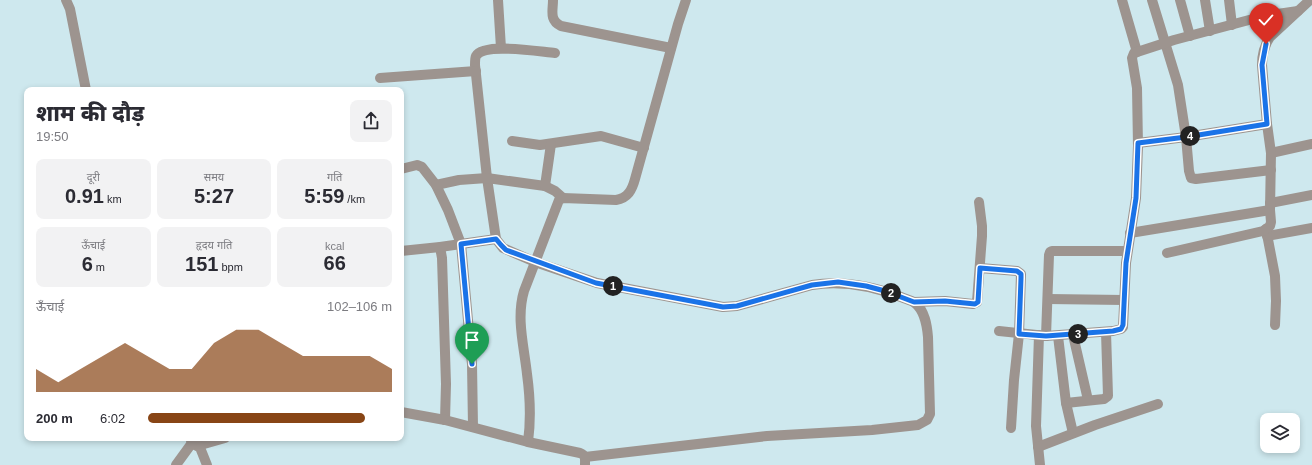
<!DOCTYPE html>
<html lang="hi">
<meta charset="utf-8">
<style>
body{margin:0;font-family:Helvetica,"Noto Sans Devanagari",sans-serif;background:#f2f2f3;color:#2b2b33;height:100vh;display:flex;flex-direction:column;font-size:15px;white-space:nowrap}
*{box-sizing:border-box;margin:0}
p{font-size:13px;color:#7c7c81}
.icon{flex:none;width:22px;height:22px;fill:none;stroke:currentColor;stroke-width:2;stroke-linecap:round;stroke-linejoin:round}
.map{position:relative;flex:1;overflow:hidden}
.sheet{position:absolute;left:24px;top:87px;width:380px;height:354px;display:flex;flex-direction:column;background:#fff;border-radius:8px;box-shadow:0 2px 6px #0003}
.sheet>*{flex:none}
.buttons{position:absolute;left:1260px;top:413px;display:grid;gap:8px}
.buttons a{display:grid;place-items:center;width:40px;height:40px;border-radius:8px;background:#fff;box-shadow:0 2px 6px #0003;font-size:20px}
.pin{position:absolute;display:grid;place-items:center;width:34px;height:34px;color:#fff;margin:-41px -17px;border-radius:50% 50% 50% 0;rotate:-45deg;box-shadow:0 0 4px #0007}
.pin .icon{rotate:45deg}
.km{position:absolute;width:20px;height:20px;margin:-10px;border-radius:50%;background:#222;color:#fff;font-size:11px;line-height:20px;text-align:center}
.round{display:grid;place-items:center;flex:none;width:42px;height:42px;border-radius:8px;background:#f2f2f3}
.head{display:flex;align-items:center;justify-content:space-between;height:68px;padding:0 12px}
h1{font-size:22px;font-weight:800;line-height:30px}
.metrics{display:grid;grid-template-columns:repeat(3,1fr);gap:6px;height:68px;padding:4px 12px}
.metrics div{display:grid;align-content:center;border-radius:8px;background:#f2f2f3;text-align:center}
.metrics b{font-size:20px;font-weight:800}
.metrics small{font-size:11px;font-weight:400}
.metrics p{font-size:11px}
.chart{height:112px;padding:8px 12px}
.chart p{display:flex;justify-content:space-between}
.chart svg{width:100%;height:72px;margin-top:4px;fill:#884515;opacity:.7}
ul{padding:0 12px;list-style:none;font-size:13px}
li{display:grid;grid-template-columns:64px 48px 1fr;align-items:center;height:30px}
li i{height:10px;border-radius:5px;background:#884515}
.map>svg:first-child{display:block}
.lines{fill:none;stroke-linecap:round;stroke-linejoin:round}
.minor{stroke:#9d948f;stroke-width:10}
.route-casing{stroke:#fff;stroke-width:8}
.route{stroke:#1a73e8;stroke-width:5}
</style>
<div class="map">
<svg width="1312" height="465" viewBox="0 0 1312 465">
<rect width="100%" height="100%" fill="#cee8ee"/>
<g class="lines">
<!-- minor -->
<g class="minor">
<polyline points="66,0 70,9 86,90"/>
<polyline points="498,0 501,48"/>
<path d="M553,0C553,11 549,20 561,26L671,48"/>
<polyline points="1122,0 1137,52"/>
<polyline points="1152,0 1178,85 1186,137 1189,171 1191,178 1196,179 1271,170"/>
<polyline points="1180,0 1190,36"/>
<polyline points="1205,0 1210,31"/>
<polyline points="1229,0 1232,25"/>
<path d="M555,53C541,52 484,42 476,56C475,58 475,63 475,65L487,178L496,239L503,248L535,262L597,283L723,307L737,306L812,285C843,280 872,286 901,297C905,299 911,300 915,303C925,311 927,325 928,337L930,414L927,420L918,425L872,430L767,436L585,457"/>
<polyline points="380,78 476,71"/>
<polyline points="512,141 540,145 601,136 644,148"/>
<polyline points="1138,143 1186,137 1267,124"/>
<polyline points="1271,153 1312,144"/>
<polyline points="401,169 417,165 422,167 436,185 448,210 461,244 472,364 473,427"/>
<polyline points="436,185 459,180 487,178 545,186 555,191 563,198"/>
<polyline points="545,186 551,144"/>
<polyline points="1270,203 1312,195"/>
<polyline points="1266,229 1275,276 1276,301 1275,325"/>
<polyline points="1130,233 1270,210"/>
<polyline points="1267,236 1312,228"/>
<polyline points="440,247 442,258 446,384 445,420"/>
<polyline points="401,251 440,247 496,239"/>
<path d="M1167,253L1263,231L1270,226L1271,222L1270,210L1271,153L1267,124L1262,65C1262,55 1264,46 1270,37L1310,0"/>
<polyline points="980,268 1017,271 1021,274 1019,334 1014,380 1011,428"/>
<polyline points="1048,299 1124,300"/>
<polyline points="914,302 945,301 973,304 977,302 982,236 982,226 979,202"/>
<polyline points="999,331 1046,336 1113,331 1121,329 1123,327 1126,263 1136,198 1138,146 1137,88 1132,58 1134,53 1174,40 1264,16 1298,11"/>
<polyline points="1039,335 1036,426 1040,465"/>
<polyline points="1073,335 1088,400"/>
<polyline points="1046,336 1049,255 1050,252 1052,251 1127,251"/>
<polyline points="1058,336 1066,403 1073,433"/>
<polyline points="1066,403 1104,399 1108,396 1106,332"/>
<path d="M401,412L445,420L528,442L580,453C586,455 585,459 585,465"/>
<polyline points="190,438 193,444 197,446 225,438"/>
<path d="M528,442C531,420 530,396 527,374C524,346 516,318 524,291L559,200L563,198L616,200C628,198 632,190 635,179L678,24L686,0"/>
<polyline points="199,445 207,465"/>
<polyline points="1038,447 1095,425 1158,404"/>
<polyline points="176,465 192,443"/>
</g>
</g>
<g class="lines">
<defs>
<polyline id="route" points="472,364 461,244 496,239 501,245 506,250 596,283 723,307 737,306 812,285 838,282 866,286 885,291 914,302 945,301 975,304 978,302 980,268 1017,271 1021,274 1021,278 1019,334 1046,336 1113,331 1121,329 1123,325 1126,263 1136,198 1138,143 1186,137 1267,124 1262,65 1266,44"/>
</defs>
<!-- route casing -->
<use href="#route" class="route-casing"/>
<!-- route -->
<use href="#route" class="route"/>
</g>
</svg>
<div class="buttons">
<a><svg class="icon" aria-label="layers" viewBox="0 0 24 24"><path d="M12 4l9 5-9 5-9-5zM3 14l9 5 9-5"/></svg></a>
</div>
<div class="pin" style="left:472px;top:364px;background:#1e9e55"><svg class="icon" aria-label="arrive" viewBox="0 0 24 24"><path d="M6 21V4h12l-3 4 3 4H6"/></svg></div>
<div class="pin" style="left:1266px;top:44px;background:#d93025"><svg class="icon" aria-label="check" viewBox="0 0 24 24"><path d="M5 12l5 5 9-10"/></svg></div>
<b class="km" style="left:613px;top:286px">1</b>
<b class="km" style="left:891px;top:293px">2</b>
<b class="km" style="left:1078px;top:334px">3</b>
<b class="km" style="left:1190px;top:136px">4</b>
<section class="sheet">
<div class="head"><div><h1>शाम की दौड़</h1><p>19:50</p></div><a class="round"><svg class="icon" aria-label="share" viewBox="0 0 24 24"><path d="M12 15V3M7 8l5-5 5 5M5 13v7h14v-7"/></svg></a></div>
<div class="metrics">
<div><p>दूरी</p><b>0.91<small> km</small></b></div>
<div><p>समय</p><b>5:27</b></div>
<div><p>गति</p><b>5:59<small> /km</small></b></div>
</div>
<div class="metrics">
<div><p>ऊँचाई</p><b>6<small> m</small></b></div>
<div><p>हृदय गति</p><b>151<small> bpm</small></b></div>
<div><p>kcal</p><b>66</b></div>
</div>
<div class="chart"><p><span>ऊँचाई</span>102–106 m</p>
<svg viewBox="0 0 160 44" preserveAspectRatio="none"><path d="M0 44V30L10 38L20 30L30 22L40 14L50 22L60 30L70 30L80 14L90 6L100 6L110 14L120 22L130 22L140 22L150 22L160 30V44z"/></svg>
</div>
<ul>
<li><b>200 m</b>6:02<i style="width:89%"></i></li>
</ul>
</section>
</div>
